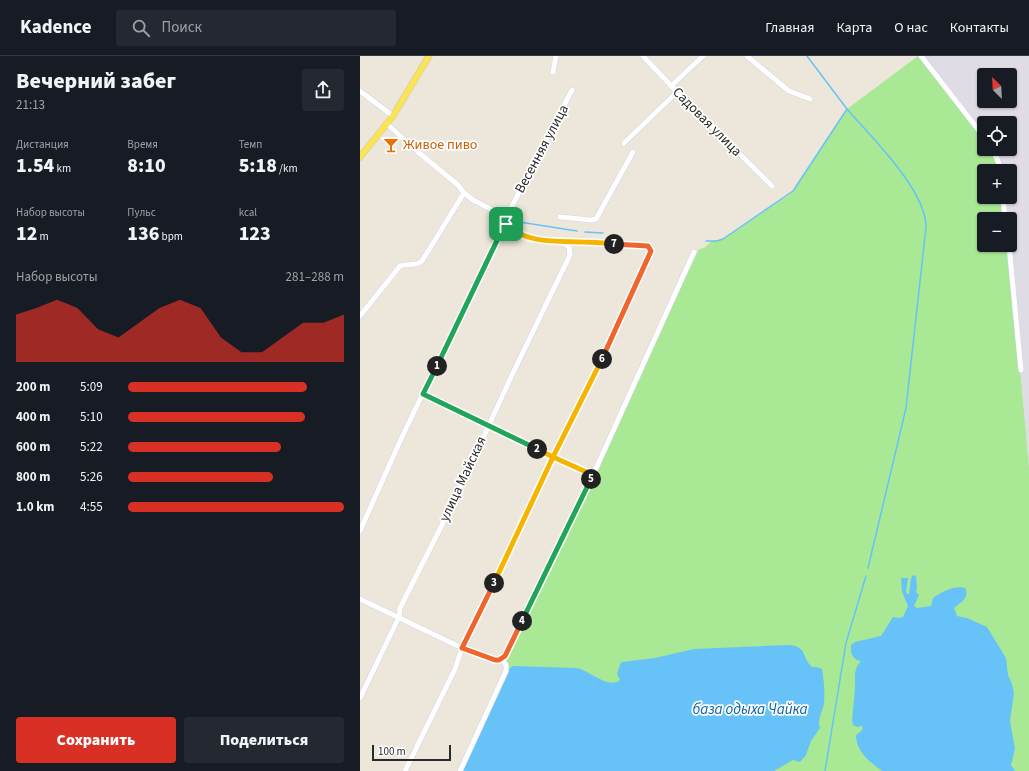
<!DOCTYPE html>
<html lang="ru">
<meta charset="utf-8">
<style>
body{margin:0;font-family:"Source Sans 3",sans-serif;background:#242831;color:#f1f3f6;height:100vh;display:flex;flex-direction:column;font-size:15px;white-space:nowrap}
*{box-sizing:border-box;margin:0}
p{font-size:13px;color:#9ea1a6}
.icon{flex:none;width:22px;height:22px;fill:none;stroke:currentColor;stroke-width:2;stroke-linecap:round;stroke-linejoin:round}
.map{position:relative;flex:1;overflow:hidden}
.panel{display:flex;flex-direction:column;background:#171b24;width:360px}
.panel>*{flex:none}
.needle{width:26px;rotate:336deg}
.buttons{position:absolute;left:617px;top:12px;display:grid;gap:8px}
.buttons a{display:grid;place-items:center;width:40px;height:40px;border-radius:4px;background:#171b24;box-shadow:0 1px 3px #0004;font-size:20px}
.scale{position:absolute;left:12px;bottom:10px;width:79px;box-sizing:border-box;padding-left:4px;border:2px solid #2a2a2a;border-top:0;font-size:11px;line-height:14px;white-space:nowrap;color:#2a2a2a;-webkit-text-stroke:3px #fff;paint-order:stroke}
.pin{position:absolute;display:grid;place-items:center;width:34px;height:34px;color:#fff;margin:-17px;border-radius:8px;box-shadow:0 2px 6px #0006}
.km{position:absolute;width:20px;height:20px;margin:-10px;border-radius:50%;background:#222;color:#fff;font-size:11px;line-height:20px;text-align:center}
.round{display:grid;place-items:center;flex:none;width:42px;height:42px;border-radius:4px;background:#242831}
.overview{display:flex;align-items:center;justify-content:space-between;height:68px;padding:0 16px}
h1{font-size:22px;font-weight:800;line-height:30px}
.metrics{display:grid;grid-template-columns:repeat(3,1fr);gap:6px;height:68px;padding:4px 16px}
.metrics div{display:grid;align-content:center}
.metrics b{font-size:20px;font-weight:800}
.metrics small{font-size:11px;font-weight:400}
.metrics p{font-size:11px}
.chart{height:112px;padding:8px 16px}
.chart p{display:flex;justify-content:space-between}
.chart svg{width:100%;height:72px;margin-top:4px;fill:#d93025;opacity:.7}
.button{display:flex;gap:8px;margin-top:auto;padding:8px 16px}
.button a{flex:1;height:46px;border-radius:4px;background:#d93025;color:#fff;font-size:16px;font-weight:800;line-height:46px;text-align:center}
.button a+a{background:#242831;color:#f1f3f6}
ul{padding:0 16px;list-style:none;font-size:13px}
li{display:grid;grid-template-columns:64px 48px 1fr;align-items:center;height:30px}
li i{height:10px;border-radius:5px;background:#d93025}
header{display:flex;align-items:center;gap:24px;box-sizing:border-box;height:56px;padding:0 20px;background:#171b24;border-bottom:1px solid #363941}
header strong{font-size:19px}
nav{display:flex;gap:22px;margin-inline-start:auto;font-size:14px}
.search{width:280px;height:36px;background:#242831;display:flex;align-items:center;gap:10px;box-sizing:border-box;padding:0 14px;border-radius:4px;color:#9ea1a6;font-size:15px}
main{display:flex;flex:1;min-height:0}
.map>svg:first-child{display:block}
.industrial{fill:#e0dce5;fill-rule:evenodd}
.green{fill:#a9e894}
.water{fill:#67c3f7}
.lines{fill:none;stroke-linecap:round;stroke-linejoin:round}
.stream{stroke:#67c3f7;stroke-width:1.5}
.minor-casing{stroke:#d0d2e4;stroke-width:6}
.major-casing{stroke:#c8c8c8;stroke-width:7}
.minor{stroke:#fff;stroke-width:5}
.major{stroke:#fae354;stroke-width:6}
.split-1-casing{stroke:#fff;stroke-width:8}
.split-2-casing{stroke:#fff;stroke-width:8}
.split-3-casing{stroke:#fff;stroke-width:8}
.split-4-casing{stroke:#fff;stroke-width:8}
.split-5-casing{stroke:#fff;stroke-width:8}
.split-6-casing{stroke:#fff;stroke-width:8}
.split-7-casing{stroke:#fff;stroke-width:8}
.split-8-casing{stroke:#fff;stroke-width:8}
.split-1{stroke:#22a559;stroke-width:5}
.split-2{stroke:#22a559;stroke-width:5}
.split-3{stroke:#f5b400;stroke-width:5}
.split-4{stroke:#f0652b;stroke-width:5}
.split-5{stroke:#22a559;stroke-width:5}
.split-6{stroke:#f5b400;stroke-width:5}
.split-7{stroke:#f0652b;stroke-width:5}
.split-8{stroke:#f5b400;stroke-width:5}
.labels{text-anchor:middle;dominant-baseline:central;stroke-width:3.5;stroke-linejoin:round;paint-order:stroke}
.street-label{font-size:14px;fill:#2a2a2a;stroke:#fff}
.food-label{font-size:14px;fill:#c56008;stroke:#fff;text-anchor:start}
.water-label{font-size:15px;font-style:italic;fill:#045fa5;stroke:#fff}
</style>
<header>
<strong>Kadence</strong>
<div class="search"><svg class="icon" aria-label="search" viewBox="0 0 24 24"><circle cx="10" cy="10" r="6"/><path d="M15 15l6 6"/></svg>Поиск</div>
<nav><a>Главная</a><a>Карта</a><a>О нас</a><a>Контакты</a></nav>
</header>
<main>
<section class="panel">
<div class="overview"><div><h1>Вечерний забег</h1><p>21:13</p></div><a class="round"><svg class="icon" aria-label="share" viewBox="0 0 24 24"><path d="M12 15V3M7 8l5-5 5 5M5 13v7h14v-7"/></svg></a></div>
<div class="metrics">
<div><p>Дистанция</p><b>1.54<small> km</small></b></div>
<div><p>Время</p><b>8:10</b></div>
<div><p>Темп</p><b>5:18<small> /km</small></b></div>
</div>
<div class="metrics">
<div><p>Набор высоты</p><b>12<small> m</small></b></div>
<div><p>Пульс</p><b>136<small> bpm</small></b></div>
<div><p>kcal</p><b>123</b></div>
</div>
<div class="chart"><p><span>Набор высоты</span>281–288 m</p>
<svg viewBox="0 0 160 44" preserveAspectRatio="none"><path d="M0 44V15L10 11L20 6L30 11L40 24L50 29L60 20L70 11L80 6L90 11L100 29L110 38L120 38L130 29L140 20L150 20L160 15V44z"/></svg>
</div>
<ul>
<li><b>200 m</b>5:09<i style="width:83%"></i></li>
<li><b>400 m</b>5:10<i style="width:82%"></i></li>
<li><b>600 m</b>5:22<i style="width:71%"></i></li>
<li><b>800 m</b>5:26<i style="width:67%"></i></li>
<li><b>1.0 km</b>4:55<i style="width:100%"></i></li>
</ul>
<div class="button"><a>Сохранить</a><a>Поделиться</a></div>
</section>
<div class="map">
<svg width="669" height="715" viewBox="0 0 669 715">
<rect width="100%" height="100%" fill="#ede7db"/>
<!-- industrial -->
<path class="industrial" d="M563,0H669V412L650,189V163H645L643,141H650V115H640L633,93H650V67H624V81ZM624,19H650V45H624Z"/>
<!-- green -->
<polygon class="green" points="558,0 561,0 624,81 624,93 633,93 640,115 624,115 624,141 643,141 645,163 624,163 624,189 649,189 669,412 669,715 100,715 146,615 142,603 233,419 339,193 344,192 352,185 363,183 429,139 433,135 487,53"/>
<!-- water -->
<g class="water">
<path d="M553,519L556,520L557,531L556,536L559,539L554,550L557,552L571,550L573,542C582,536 594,529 605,532C610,542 600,547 594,552L597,560L607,562L627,571L646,602L648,619L652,628L654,637L650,665L655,693L651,709L655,715H522C510,706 496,696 496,679L501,675L503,672L502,670L497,671L493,669L492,665L495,633V617L497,610L501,605C493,604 490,597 491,589L495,586L521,580L533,561L539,562L543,561L548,550L542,536L541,522H548L546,536L549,539L551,522Z"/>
<path d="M428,589C448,590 441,601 452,611H457L462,613C464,623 465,638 464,648C462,656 457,665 460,672L451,685L446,699L440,706L433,704L414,715H102L150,612L153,610L216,612C230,614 248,634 260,624L257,618L260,608L262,606L295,602L334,593Z"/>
</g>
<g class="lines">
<!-- stream -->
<g class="stream">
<polyline points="447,0 487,53"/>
<polyline points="153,165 217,175"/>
<polyline points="225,176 243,177"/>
<path d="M346,185H357L363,183L433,135L487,53C512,82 566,134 566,171L546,352L508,512"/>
<polyline points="465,715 486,587 506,520"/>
</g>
<defs>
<g id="minor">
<polyline points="283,0 317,36 412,130"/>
<polyline points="387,0 429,35 450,43"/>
<polyline points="561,0 624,81"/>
<polyline points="193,16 196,0"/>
<polyline points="311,30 343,0"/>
<polyline points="0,35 33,60"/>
<polyline points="27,68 58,96 98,129 104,137 113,144 140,158 146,157 151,152 212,34"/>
<polyline points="264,87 317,36"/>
<polyline points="633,93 639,108 640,115"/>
<polyline points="643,141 645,163"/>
<polyline points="200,161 231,164 236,163 273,96"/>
<polyline points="649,189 661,314"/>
<path d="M0,260L40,210C47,207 56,211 62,205L104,137"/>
<polyline points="63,338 233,419"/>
<polyline points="0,475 41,383 127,204 146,168 144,157"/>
<polyline points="0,543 102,592 135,604 143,602 233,419 334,196"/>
<polyline points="0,642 39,561 40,552 95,443 152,319 210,199 209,191 203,187"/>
<path d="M45,715L95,613L102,592L162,469L193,401L229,331L291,195L288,190C267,189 247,187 226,186C201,184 166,188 146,168"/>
<polyline points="100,715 146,615 146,609 142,603"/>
</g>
<polyline id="major" points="0,101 33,60 69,0"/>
</defs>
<!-- minor casing -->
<use href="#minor" class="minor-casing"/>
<!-- major casing -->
<use href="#major" class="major-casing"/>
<!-- minor -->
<use href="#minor" class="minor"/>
<!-- major -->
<use href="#major" class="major"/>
</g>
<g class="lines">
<defs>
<polyline id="split-1" points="77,310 142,174 146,168"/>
<polyline id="split-2" points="77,310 63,338 177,393"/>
<polyline id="split-3" points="134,527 193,401 177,393"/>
<polyline id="split-4" points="134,527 102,592 135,604 139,604 145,600 162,565"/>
<polyline id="split-5" points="162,565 231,423"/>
<polyline id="split-6" points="231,423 233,419 193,401 242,303"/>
<polyline id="split-7" points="242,303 291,195 288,190 254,188"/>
<path id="split-8" d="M146,168C165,188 198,185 223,186C234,186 244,187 254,188"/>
</defs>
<!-- split-1 casing -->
<use href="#split-1" class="split-1-casing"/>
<!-- split-2 casing -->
<use href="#split-2" class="split-2-casing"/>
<!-- split-3 casing -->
<use href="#split-3" class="split-3-casing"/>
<!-- split-4 casing -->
<use href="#split-4" class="split-4-casing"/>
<!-- split-5 casing -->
<use href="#split-5" class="split-5-casing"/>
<!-- split-6 casing -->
<use href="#split-6" class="split-6-casing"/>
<!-- split-7 casing -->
<use href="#split-7" class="split-7-casing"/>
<!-- split-8 casing -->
<use href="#split-8" class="split-8-casing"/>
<!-- split-1 -->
<use href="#split-1" class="split-1"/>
<!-- split-2 -->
<use href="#split-2" class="split-2"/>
<!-- split-3 -->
<use href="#split-3" class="split-3"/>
<!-- split-4 -->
<use href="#split-4" class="split-4"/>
<!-- split-5 -->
<use href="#split-5" class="split-5"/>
<!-- split-6 -->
<use href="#split-6" class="split-6"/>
<!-- split-7 -->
<use href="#split-7" class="split-7"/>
<!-- split-8 -->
<use href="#split-8" class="split-8"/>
</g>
<!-- icons -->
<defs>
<symbol id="bar-bare" viewBox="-9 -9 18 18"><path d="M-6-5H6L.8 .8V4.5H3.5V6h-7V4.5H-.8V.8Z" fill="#e8710a" stroke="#fff" stroke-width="2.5" paint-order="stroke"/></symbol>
</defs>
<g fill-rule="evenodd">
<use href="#bar-bare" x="20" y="78" width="22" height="22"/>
</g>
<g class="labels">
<!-- street labels -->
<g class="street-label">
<text transform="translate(347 66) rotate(45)">Садовая улица</text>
<text transform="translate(182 93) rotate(-62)">Весенняя улица</text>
<text transform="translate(103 423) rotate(-65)">улица Майская</text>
</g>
<!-- food labels -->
<g class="food-label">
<text x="43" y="89">Живое пиво</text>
</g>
<!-- water labels -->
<g class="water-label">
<text x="390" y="653">база одыха Чайка</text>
</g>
</g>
</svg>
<div class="buttons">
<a><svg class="needle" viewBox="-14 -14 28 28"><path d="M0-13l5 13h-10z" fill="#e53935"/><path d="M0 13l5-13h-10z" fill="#9ea1a6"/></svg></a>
<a><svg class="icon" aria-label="locate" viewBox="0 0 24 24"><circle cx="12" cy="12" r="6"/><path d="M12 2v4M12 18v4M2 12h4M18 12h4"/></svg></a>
<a>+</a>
<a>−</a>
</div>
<div class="scale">100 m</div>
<div class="pin" style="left:146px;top:168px;background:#1e9e55"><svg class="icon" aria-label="arrive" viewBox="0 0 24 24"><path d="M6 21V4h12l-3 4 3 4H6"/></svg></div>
<b class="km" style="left:77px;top:310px">1</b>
<b class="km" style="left:177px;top:393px">2</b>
<b class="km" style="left:134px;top:527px">3</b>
<b class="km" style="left:162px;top:565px">4</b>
<b class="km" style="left:231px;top:423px">5</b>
<b class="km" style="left:242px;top:303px">6</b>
<b class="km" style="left:254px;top:188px">7</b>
</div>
</main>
